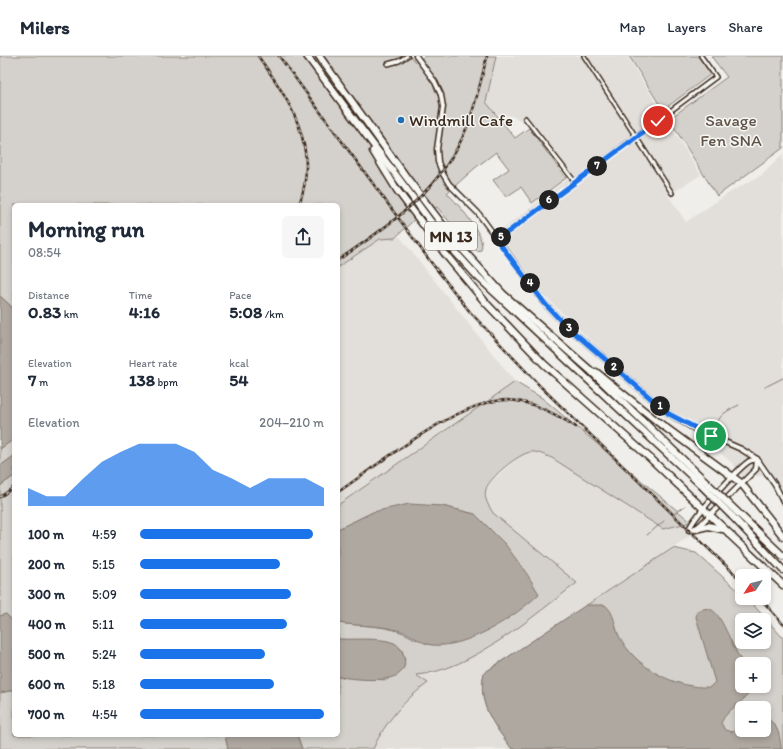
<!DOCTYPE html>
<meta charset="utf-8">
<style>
body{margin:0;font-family:Itim,sans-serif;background:#f6f6f7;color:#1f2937;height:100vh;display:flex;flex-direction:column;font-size:15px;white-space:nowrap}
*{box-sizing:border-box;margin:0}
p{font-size:13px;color:#747a83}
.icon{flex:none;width:22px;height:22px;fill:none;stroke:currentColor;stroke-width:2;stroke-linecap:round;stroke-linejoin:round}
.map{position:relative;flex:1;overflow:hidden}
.sheet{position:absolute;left:12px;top:147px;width:328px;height:534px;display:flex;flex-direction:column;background:#fff;border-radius:6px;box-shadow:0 2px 6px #0003}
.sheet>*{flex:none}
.needle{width:26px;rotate:234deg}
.tools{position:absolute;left:735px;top:513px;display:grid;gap:8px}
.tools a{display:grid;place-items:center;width:36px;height:36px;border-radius:6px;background:#fff;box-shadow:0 2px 6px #0003;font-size:20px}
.pin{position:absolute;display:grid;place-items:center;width:34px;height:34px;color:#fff;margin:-17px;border:2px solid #fff;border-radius:50%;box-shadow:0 1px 4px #0007}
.km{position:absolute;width:20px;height:20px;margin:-10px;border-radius:50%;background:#222;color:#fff;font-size:11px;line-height:20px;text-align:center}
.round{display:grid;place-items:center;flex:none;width:42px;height:42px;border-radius:6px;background:#f6f6f7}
.head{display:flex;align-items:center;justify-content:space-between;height:68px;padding:0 16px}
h1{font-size:22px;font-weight:700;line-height:30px}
.figures{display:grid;grid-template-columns:repeat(3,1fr);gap:6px;height:68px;padding:4px 16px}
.figures div{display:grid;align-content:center}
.figures b{font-size:17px;font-weight:700}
.figures small{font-size:11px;font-weight:400}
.figures p{font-size:11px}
.chart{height:112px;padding:8px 16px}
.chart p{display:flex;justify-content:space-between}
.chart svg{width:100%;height:72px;margin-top:4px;fill:#1a73e8;opacity:.7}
ul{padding:0 16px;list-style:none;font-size:13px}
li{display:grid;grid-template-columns:64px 48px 1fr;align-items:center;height:30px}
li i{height:10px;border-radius:5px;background:#1a73e8}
header{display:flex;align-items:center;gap:24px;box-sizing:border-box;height:56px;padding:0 20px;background:#fff;border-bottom:1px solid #e0e1e3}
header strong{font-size:19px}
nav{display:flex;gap:22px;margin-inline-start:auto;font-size:14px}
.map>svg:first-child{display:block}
.built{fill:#e2dfdb}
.green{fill:#d4d1cc;stroke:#887e75;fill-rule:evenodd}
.water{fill:#afa8a1;stroke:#81766d}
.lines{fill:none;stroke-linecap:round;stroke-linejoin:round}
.stream{stroke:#81766d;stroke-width:1}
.minor-casing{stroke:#3b2a1e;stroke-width:6}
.tertiary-casing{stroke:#3b2a1e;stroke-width:7}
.motorway-casing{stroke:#3b2a1e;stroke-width:9}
.minor{stroke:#f6f6f2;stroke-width:3}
.tertiary{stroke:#f6f6f2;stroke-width:4}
.motorway{stroke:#f6f6f2;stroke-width:6}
.rail-casing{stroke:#3b2a1e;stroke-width:2.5}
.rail{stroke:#f6f6f2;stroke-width:1;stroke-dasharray:3;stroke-linecap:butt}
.motorway-bridge-casing{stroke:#3b2a1e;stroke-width:9;stroke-linecap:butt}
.motorway-bridge{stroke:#f6f6f2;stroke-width:6}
.route-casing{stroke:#fff;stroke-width:8}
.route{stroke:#1a73e8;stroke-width:5}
.poi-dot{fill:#1f6fb2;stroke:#f6f6f2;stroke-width:1.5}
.labels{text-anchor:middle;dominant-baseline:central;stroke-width:3;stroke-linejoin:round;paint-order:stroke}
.shield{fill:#f6f6f2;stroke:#73675e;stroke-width:1}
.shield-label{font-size:16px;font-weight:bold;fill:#3b2a1e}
.poi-label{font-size:17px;fill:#3b2a1e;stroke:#f6f6f2;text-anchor:start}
.park-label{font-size:17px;fill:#61544a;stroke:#f6f6f2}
</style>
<header>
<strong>Milers</strong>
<nav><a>Map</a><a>Layers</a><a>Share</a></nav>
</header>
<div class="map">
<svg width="783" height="693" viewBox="0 0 783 693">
<rect width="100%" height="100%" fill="#efeeea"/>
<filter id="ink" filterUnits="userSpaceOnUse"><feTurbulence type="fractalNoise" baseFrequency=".025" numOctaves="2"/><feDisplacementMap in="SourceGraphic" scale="8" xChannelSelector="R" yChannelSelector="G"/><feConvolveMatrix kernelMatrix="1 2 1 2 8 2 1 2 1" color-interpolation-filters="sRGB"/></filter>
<g filter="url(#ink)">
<!-- built -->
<g class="built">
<polygon points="496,0 627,0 701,119 668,139 686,166 735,133 762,119 783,98 783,436 776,435 765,420 742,420 733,408 616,309 547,242 498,177 568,123 529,69 512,60 497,58 486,48 486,22"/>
<polygon points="400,181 515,326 338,449 338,211 380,183"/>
<polygon points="533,395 552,402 663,473 691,466 699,474 598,541 482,630 488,661 512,693 302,693 297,679 338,679 338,621 387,624 396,620 433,618 487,593 577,527 492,457 486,444 486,434 491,425 522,398"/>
</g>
<!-- green -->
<g class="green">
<path d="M0,0H410L416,7L425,0H496L486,46L515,82L529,72L566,122L532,147L521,131L506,141L493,124L509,113L496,96L475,112L447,137C457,147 487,180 481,194L477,195L468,188L437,151L415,163L395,182L380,183L338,211V149H14V253L0,240Z"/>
<polygon points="629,0 698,0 711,18 663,54"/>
<polygon points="711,0 783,0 783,92 717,140 669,63 727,21"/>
<path d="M515,326L542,342L691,466L663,473L552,402C546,400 537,395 531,396C519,397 489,422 486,433C483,442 489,450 493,457L577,527C534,559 471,615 416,619L428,627C404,644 385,666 373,693H302L297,679H338V621L387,624L405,604L402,594L394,587L338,583V567C365,571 393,568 416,584L505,488L475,458L442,450L373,456L338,473V449Z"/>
<polygon points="14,383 14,400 0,410 0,393"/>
<polygon points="14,420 14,567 6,558 0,560 0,430"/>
<path d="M673,492L696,497L742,538V542H747L783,582V693H512C494,669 477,649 484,617ZM742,564H764V586H742ZM742,608H764V630H742ZM742,652H764V674H742Z"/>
<polygon points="14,634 14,679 225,679 228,693 0,693 0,637"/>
</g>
<!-- water -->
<g class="water">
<polygon points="0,240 14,253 14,383 0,393"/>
<polygon points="14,400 14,420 0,430 0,410"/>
<path d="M409,448L442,450L475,458L505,488L527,518L539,538C515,561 466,593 432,589C419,587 412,578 401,575C381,569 359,570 338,567V473L373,456Z"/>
<path d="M586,549H605C615,557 614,569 619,580C635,611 675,633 710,631L715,626L696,561L697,556C702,553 706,551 712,554C723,560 733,595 744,608H742V630H753C746,647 728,651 721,667L725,674L732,676L742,671V674H764V661C778,667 780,679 781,693H512C494,669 477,649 484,617Z"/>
<polygon points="6,558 14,567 14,634 0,637 0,560"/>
<path d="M338,583C353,584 381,581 394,587C399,589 403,596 404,601C412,633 354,622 338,621Z"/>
<polygon points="225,679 297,679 302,693 228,693"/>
</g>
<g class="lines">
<!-- stream -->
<g class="stream">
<polyline points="765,331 783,322"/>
<path d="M715,372C719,358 727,355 739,349"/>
<polyline points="675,457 685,450"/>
<polyline points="647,479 664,465"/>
</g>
<defs>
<g id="minor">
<polyline points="584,0 672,137"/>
<polyline points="388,8 399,5 407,0"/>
<polyline points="525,62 575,126"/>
<polyline points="497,184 716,21 701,0"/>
</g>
<g id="tertiary">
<polyline points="416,0 435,26 441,39 443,51 437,93 438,106 443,118 449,128 478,157 546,249 563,267 669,358 693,372 741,393 757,403 775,429 783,445"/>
<path d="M757,403L756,413L701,468L695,473L689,474C692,462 737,414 748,406C750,404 754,404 757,403Z"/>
</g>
<g id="motorway">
<polyline points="307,0 446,186 477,220 701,429"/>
<polyline points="319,0 404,118 454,184 503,238 591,315 705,425"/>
<polyline points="373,95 397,134 446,199 486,247 544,308 651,403 732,480"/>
<polyline points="596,316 658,366 741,427 783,480"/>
<polyline points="736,455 783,500"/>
<polyline points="732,460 783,514"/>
<polyline points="695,473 708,470 722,473"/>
<polyline points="730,479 783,529"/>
</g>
</defs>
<!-- minor casing -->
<use href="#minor" class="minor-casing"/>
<!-- tertiary casing -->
<use href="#tertiary" class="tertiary-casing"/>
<!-- motorway casing -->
<use href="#motorway" class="motorway-casing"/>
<!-- minor -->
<use href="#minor" class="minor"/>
<!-- tertiary -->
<use href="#tertiary" class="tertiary"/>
<!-- motorway -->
<use href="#motorway" class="motorway"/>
<defs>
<g id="rail">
<path d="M258,0C291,46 320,91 299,149"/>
<polyline points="279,0 430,205 470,256 541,331 742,525"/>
<path d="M338,204C391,169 443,132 467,71C476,48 481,24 487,0"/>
<path d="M338,436C378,409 458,344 506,344C530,344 556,358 576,371"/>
<polyline points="0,441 14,431"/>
<polyline points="760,542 783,568"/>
</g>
</defs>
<!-- rail casing -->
<use href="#rail" class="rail-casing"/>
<!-- rail -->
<use href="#rail" class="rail"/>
<defs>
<g id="motorway-bridge">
<polyline points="705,425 736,455"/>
<polyline points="701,429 732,460"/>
</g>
</defs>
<!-- motorway-bridge casing -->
<use href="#motorway-bridge" class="motorway-bridge-casing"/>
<!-- motorway-bridge -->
<use href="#motorway-bridge" class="motorway-bridge"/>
</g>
</g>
<g class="lines" filter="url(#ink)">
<defs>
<polyline id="route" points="658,65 497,184 546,249 563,267 669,358 711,380"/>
</defs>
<!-- route casing -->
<use href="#route" class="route-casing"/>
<!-- route -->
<use href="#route" class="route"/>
</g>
<!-- markers -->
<circle class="poi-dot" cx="401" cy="64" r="4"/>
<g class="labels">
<!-- shield labels -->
<rect class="shield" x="425" y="166" width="52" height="28" rx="3"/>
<g class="shield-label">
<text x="451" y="180">MN 13</text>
</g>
<!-- poi labels -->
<g class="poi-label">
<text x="409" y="64">Windmill Cafe</text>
</g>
<!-- park labels -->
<g class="park-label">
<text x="731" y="64">Savage<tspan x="731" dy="20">Fen SNA</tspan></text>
</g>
</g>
</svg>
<div class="tools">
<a><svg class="needle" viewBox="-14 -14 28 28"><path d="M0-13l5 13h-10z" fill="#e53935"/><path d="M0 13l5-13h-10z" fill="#747a83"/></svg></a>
<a><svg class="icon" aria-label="layers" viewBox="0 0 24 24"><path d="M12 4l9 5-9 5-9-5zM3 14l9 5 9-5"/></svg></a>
<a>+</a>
<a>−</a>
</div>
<div class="pin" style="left:711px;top:380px;background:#1e9e55"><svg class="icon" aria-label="arrive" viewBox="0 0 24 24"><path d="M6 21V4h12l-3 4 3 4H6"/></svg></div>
<div class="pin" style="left:658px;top:65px;background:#d93025"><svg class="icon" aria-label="check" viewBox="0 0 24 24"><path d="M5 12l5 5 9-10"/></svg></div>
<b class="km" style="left:660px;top:350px">1</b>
<b class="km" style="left:614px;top:311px">2</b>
<b class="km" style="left:569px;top:272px">3</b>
<b class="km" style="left:530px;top:227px">4</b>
<b class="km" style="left:501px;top:181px">5</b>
<b class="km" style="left:549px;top:144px">6</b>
<b class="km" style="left:597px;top:110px">7</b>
<section class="sheet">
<div class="head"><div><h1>Morning run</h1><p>08:54</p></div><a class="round"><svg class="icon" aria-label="share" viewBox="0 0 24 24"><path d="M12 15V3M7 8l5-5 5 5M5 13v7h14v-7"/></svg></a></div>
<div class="figures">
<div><p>Distance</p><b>0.83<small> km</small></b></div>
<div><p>Time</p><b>4:16</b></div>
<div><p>Pace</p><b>5:08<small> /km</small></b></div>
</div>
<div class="figures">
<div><p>Elevation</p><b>7<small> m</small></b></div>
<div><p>Heart rate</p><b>138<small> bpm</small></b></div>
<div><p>kcal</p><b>54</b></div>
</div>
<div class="chart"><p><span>Elevation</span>204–210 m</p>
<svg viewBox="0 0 160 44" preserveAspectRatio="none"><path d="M0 44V33L10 38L20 38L30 27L40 17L50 11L60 6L70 6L80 6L90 11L100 22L110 27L120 33L130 27L140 27L150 27L160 33V44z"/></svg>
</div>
<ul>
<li><b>100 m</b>4:59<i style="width:94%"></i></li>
<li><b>200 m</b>5:15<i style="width:76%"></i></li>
<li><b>300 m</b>5:09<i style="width:82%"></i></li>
<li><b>400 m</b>5:11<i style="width:80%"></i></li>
<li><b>500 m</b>5:24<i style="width:68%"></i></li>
<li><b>600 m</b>5:18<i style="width:73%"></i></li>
<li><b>700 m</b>4:54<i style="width:100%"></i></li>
</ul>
</section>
</div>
